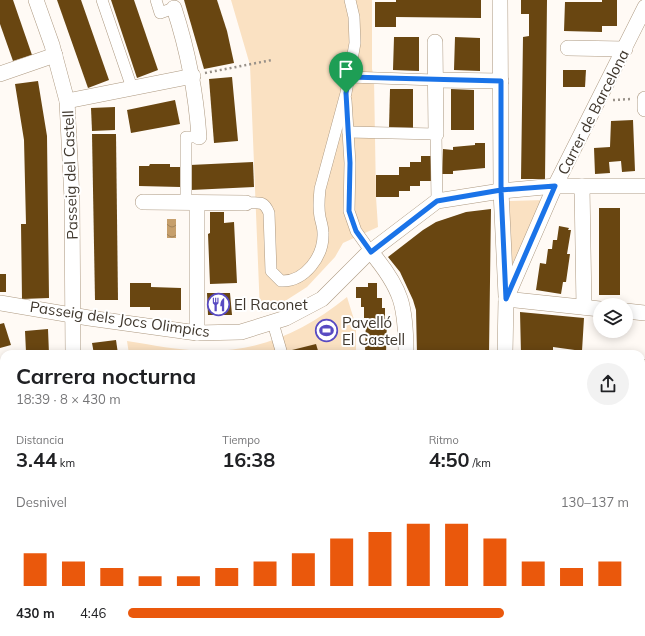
<!DOCTYPE html>
<html lang="es">
<meta charset="utf-8">
<style>
body{margin:0;font-family:Mulish,sans-serif;background:#f2f2f2;color:#202124;height:100vh;display:flex;flex-direction:column;font-size:15px;white-space:nowrap}
*{box-sizing:border-box;margin:0}
p{font-size:13px;color:#757577}
.icon{flex:none;width:22px;height:22px;fill:none;stroke:currentColor;stroke-width:2;stroke-linecap:round;stroke-linejoin:round}
.map{position:relative;flex:1;overflow:hidden}
.sheet{position:absolute;left:0px;top:350px;width:645px;height:286px;display:flex;flex-direction:column;background:#fff;border-radius:12px 12px 0 0;box-shadow:0 2px 10px #0003}
.sheet>*{flex:none}
.controls{position:absolute;left:593px;top:298px;display:grid;gap:8px}
.controls a{display:grid;place-items:center;width:40px;height:40px;border-radius:50%;background:#fff;box-shadow:0 2px 10px #0003;font-size:20px}
.pin{position:absolute;display:grid;place-items:center;width:34px;height:34px;color:#fff;margin:-41px -17px;border-radius:50% 50% 50% 0;rotate:-45deg;box-shadow:0 0 4px #0007}
.pin .icon{rotate:45deg}
.round{display:grid;place-items:center;flex:none;width:42px;height:42px;border-radius:21px;background:#f2f2f2}
.summary{display:flex;align-items:center;justify-content:space-between;height:68px;padding:0 16px}
h1{font-size:22px;font-weight:700;line-height:30px}
.metrics{display:grid;grid-template-columns:repeat(3,1fr);gap:6px;height:68px;padding:4px 16px}
.metrics div{display:grid;align-content:center}
.metrics b{font-size:20px;font-weight:700}
.metrics small{font-size:11px;font-weight:400}
.metrics p{font-size:11px}
.chart{height:112px;padding:8px 16px}
.chart p{display:flex;justify-content:space-between}
.chart svg{width:100%;height:72px;margin-top:4px;stroke:#ea580c;stroke-width:6}
ul{padding:0 16px;list-style:none;font-size:13px}
li{display:grid;grid-template-columns:64px 48px 1fr;align-items:center;height:30px}
li i{height:10px;border-radius:5px;background:#ea580c}
.map>svg:first-child{display:block}
.green{fill:#fae1c2}
.water{fill:url(#water-waves)}
.building{fill:#694611}
.lines{fill:none;stroke-linecap:round;stroke-linejoin:round}
.pedestrian-casing{stroke:#ad9981;stroke-width:12}
.minor-casing{stroke:#ad9981;stroke-width:16}
.path{stroke:#989189;stroke-width:2.5;stroke-dasharray:2 3;stroke-linecap:butt}
.pedestrian{stroke:#fff;stroke-width:11}
.minor{stroke:#fff;stroke-width:15}
.route-casing{stroke:#fff;stroke-width:8}
.route{stroke:#1a73e8;stroke-width:5}
.labels{text-anchor:middle;dominant-baseline:central;stroke-width:4;stroke-linejoin:round;paint-order:stroke}
.street-label{font-size:15px;fill:#3f372d;stroke:#fff}
.poi-label{font-size:15px;fill:#3f372d;stroke:#fff;text-anchor:start}
</style>
<div class="map">
<svg width="645" height="636" viewBox="0 0 645 636">
<defs>
<pattern id="water-waves" width="16" height="10" patternUnits="userSpaceOnUse"><rect width="16" height="10" fill="#c69f6c"/><path d="M0 5q4-4 8 0t8 0" fill="none" stroke="#a28259"/></pattern>
</defs>
<rect width="100%" height="100%" fill="#fffaf5"/>
<!-- green -->
<g class="green">
<polygon points="231,0 372,0 372,69 374,78 376,197 378,227 343,243 335,257 307,287 282,303 260,312 250,65"/>
<polygon points="544,200 510,269 509,201"/>
<path d="M347,297L356,326V354H129L127,341C152,345 178,350 204,351C259,352 304,332 347,297Z"/>
</g>
<!-- water -->
<rect class="water" x="167" y="219" width="9" height="19"/>
<!-- building -->
<g class="building">
<polygon points="0,0 13,0 32,55 13,61 0,24"/>
<polygon points="57,0 81,0 109,80 88,88"/>
<polygon points="111,0 134,0 158,70 137,78"/>
<polygon points="184,0 217,0 227,31 234,63 204,69"/>
<polygon points="396,0 481,0 481,18 396,17 396,27 375,27 375,2 396,2"/>
<polygon points="521,0 547,0 545,179 521,179 523,37 529,36 529,14 521,14"/>
<polygon points="602,0 617,0 617,26 602,26 602,32 564,31 565,2 602,2"/>
<polygon points="394,37 419,37 419,71 393,70"/>
<polygon points="455,37 480,38 480,71 454,70"/>
<polygon points="563,70 586,70 585,87 563,87"/>
<polygon points="232,77 238,141 214,143 209,79"/>
<polygon points="38,81 47,136 49,298 22,299 21,224 26,224 24,140 15,84"/>
<polygon points="390,89 413,89 413,129 389,128"/>
<polygon points="451,89 474,90 474,130 451,130"/>
<polygon points="175,100 180,124 131,133 127,110"/>
<polygon points="115,107 115,130 92,131 91,108"/>
<polygon points="633,120 635,171 622,172 621,161 609,162 610,173 595,174 594,148 610,147 611,121"/>
<polygon points="92,134 116,134 118,300 95,300"/>
<polygon points="475,143 485,143 485,168 453,171 453,174 442,174 443,149 453,150 453,147 475,145"/>
<polygon points="421,156 431,156 431,181 420,181 420,186 410,186 410,191 399,191 399,197 376,197 376,175 399,175 399,167 410,167 410,162 421,162"/>
<polygon points="253,162 254,187 191,190 190,165"/>
<polygon points="150,164 170,164 170,167 180,167 180,187 139,186 139,166 149,166"/>
<rect x="599" y="208" width="21" height="87"/>
<polygon points="491,209 489,354 417,354 416,310 413,300 400,272 388,257 423,230 436,222 466,212"/>
<polygon points="210,212 224,212 224,223 234,222 237,283 210,284 208,234 210,233"/>
<polygon points="559,226 569,228 568,230 571,230 567,254 570,254 566,282 563,282 561,294 536,290 540,263 546,264 548,249 552,249 553,240 557,240"/>
<rect x="0" y="274" width="6" height="18"/>
<polygon points="130,283 151,283 151,287 181,288 181,310 150,310 150,307 130,307"/>
<polygon points="368,283 377,283 377,298 382,298 382,308 385,308 385,319 387,318 386,354 365,354 366,318 364,318 364,307 361,307 361,298 356,298 356,287 368,287"/>
<polygon points="207,293 230,293 232,315 208,315"/>
<polygon points="520,312 584,318 582,351 553,347 553,354 521,354"/>
<polygon points="4,323 11,345 0,348 0,324"/>
<polygon points="48,329 49,354 25,354 26,352 25,331"/>
<polygon points="116,340 118,354 94,354 92,343"/>
<polygon points="316,344 319,354 293,354 292,350"/>
<rect x="641" y="359" width="4" height="105"/>
<polygon points="4,414 4,438 1,439 0,415"/>
<polygon points="4,473 4,496 0,497 0,474"/>
<rect x="641" y="508" width="4" height="14"/>
<polygon points="1,528 4,547 0,548 0,528"/>
<polygon points="3,548 4,551 4,609 0,609 0,549"/>
<rect x="641" y="557" width="4" height="14"/>
<polygon points="641,611 645,612 645,627 641,626"/>
<polygon points="9,632 46,632 47,636 0,636 0,634"/>
<polygon points="68,632 133,632 134,636 69,636"/>
<polygon points="199,632 222,632 224,636 200,636"/>
<polygon points="514,632 548,632 547,636 513,634"/>
<rect x="563" y="632" width="36" height="4"/>
<polygon points="623,632 638,632 638,636 622,636"/>
</g>
<g class="lines">
<defs>
<g id="pedestrian">
<polyline points="102,0 132,88"/>
<polyline points="156,0 160,13 174,8"/>
<polyline points="349,77 435,80"/>
<polyline points="346,100 350,163 349,211 356,231 371,252"/>
<polyline points="348,132 436,134 437,201"/>
<polyline points="186,203 186,137 199,137"/>
<path d="M246,203C259,203 264,200 269,213L271,271L281,281C305,282 324,256 323,233C323,227 321,222 320,217C318,208 319,199 320,189L346,93L355,43L354,17L350,0"/>
<polyline points="273,323 282,354"/>
<polyline points="137,632 138,636"/>
<polyline points="333,632 333,633"/>
</g>
<g id="minor">
<polyline points="36,0 52,45 67,101 72,199 73,354"/>
<polyline points="500,0 501,191 506,296"/>
<path d="M174,8C188,51 196,92 199,137"/>
<polyline points="435,42 436,134"/>
<polyline points="568,48 625,49"/>
<polyline points="0,74 55,55"/>
<polyline points="435,80 501,81"/>
<polyline points="645,99 645,109"/>
<polyline points="67,101 193,76"/>
<polyline points="582,186 584,307"/>
<polyline points="143,202 246,203"/>
<polyline points="197,203 197,333"/>
<path d="M371,252C402,289 406,306 406,354"/>
<polyline points="506,299 600,309"/>
<polyline points="0,303 89,318 197,333 241,332 286,318 322,299 366,255 437,201 501,191 555,186 645,186"/>
<polyline points="626,311 645,313"/>
<polyline points="505,354 506,299 555,186 645,7"/>
<polyline points="0,451 4,450"/>
<polyline points="641,497 645,497"/>
<polyline points="641,602 645,602"/>
<polyline points="0,617 4,617"/>
<polyline points="57,632 58,636"/>
<polyline points="178,632 180,636"/>
<polyline points="461,632 490,636"/>
<polyline points="610,636 611,632"/>
</g>
</defs>
<!-- pedestrian casing -->
<use href="#pedestrian" class="pedestrian-casing"/>
<!-- minor casing -->
<use href="#minor" class="minor-casing"/>
<!-- path -->
<g class="path">
<polyline points="205,73 272,60"/>
<polyline points="613,100 632,99"/>
<polyline points="343,634 367,636"/>
<polyline points="402,636 404,632"/>
</g>
<!-- pedestrian -->
<use href="#pedestrian" class="pedestrian"/>
<!-- minor -->
<use href="#minor" class="minor"/>
</g>
<g class="lines">
<defs>
<polyline id="route" points="346,93 350,163 349,211 356,231 371,252 437,201 501,190 506,299 555,186 501,190 501,81 349,77 346,93"/>
</defs>
<!-- route casing -->
<use href="#route" class="route-casing"/>
<!-- route -->
<use href="#route" class="route"/>
</g>
<!-- icons -->
<defs>
<symbol id="restaurant-ring" viewBox="-11 -11 22 22"><circle r="9.5" fill="#fff" stroke="#584ac2" stroke-width="1.5"/><path d="M-5-6h1v4h1v-4h1v4h1v-4h1v5L-1.5 .5V6h-2V.5L-5-1ZM5-6V6H3V1.5H1.5Q1.5-4 5-6Z" fill="#584ac2"/></symbol>
<symbol id="stadium-ring" viewBox="-11 -11 22 22"><circle r="9.5" fill="#fff" stroke="#584ac2" stroke-width="1.5"/><path d="M0-5a6.5 5 0 1 0 0 10a6.5 5 0 1 0 0-10ZM-3.5-1.8h7v3.6h-7Z" fill="#584ac2"/></symbol>
</defs>
<g fill-rule="evenodd">
<use href="#restaurant-ring" x="206" y="292" width="25" height="25"/>
<use href="#stadium-ring" x="314" y="318" width="25" height="25"/>
</g>
<g class="labels">
<!-- street labels -->
<g class="street-label">
<text transform="translate(593 112) rotate(-63)">Carrer de Barcelona</text>
<text transform="translate(70 175) rotate(-92)">Passeig del Castell</text>
<text transform="translate(120 319) rotate(8)">Passeig dels Jocs Olimpics</text>
</g>
<!-- poi labels -->
<g class="poi-label">
<text x="234" y="304">El Raconet</text>
<text x="342" y="322">Pavelló<tspan x="342" dy="17">El Castell</tspan></text>
</g>
</g>
</svg>
<div class="controls">
<a><svg class="icon" aria-label="layers" viewBox="0 0 24 24"><path d="M12 4l9 5-9 5-9-5zM3 14l9 5 9-5"/></svg></a>
</div>
<div class="pin" style="left:346px;top:93px;background:#1e9e55"><svg class="icon" aria-label="arrive" viewBox="0 0 24 24"><path d="M6 21V4h12l-3 4 3 4H6"/></svg></div>
<section class="sheet">
<div class="summary"><div><h1>Carrera nocturna</h1><p>18:39 · 8 × 430 m</p></div><a class="round"><svg class="icon" aria-label="share" viewBox="0 0 24 24"><path d="M12 15V3M7 8l5-5 5 5M5 13v7h14v-7"/></svg></a></div>
<div class="metrics">
<div><p>Distancia</p><b>3.44<small> km</small></b></div>
<div><p>Tiempo</p><b>16:38</b></div>
<div><p>Ritmo</p><b>4:50<small> /km</small></b></div>
</div>
<div class="chart"><p><span>Desnivel</span>130–137 m</p>
<svg viewBox="0 0 160 44" preserveAspectRatio="none"><path d="M5 44V24M15 44V29M25 44V33M35 44V38M45 44V38M55 44V33M65 44V29M75 44V24M85 44V15M95 44V11M105 44V6M115 44V6M125 44V15M135 44V29M145 44V33M155 44V29"/></svg>
</div>
<ul>
<li><b>430 m</b>4:46<i style="width:75%"></i></li>
</ul>
</section>
</div>
